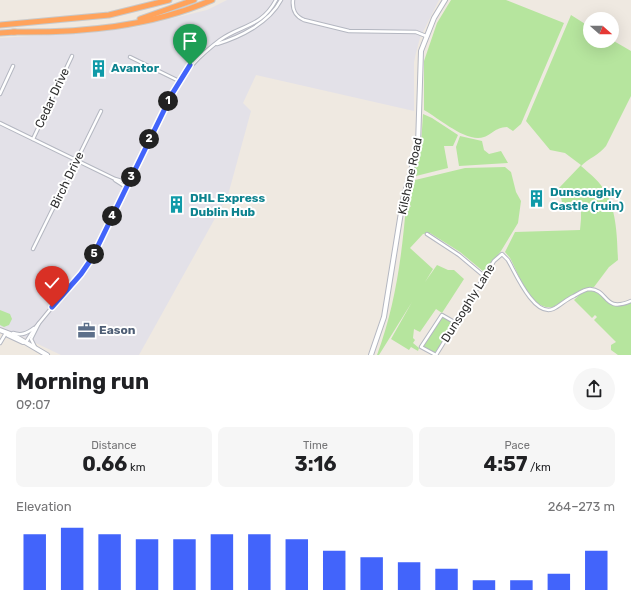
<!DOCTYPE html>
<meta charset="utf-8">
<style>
body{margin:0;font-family:Rubik,sans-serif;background:#f6f6f6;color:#202124;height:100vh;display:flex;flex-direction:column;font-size:15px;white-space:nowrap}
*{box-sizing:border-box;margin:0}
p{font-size:13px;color:#757577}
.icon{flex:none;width:22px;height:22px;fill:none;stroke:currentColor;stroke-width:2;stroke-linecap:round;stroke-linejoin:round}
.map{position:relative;height:355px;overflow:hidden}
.drawer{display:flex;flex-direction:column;background:#fff;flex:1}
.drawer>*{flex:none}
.needle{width:26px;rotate:111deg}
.controls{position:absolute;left:583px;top:12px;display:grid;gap:8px}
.controls a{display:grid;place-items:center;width:36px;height:36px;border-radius:50%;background:#fff;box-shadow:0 4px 16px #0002;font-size:20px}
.pin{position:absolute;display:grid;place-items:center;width:34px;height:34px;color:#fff;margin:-41px -17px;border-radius:50% 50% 50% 0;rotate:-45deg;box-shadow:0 0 4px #0007}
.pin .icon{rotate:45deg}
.km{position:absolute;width:20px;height:20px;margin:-10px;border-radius:50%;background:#222;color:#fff;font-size:11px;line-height:20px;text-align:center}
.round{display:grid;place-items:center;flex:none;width:42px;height:42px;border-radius:21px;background:#f6f6f6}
.headline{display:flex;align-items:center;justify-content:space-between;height:68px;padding:0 16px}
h1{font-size:22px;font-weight:700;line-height:30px}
.figures{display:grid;grid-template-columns:repeat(3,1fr);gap:6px;height:68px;padding:4px 16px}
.figures div{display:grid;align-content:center;border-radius:8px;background:#f6f6f6;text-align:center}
.figures b{font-size:20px;font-weight:700}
.figures small{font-size:11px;font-weight:400}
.figures p{font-size:11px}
.chart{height:112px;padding:8px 16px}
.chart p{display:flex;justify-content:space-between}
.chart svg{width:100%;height:72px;margin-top:4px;stroke:#4264fb;stroke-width:6}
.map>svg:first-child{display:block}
.industrial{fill:#e3e1e8}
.green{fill:#b6e59e}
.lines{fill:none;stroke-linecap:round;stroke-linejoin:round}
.street-casing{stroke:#b4b7c1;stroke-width:4.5}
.secondary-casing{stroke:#b4b7c1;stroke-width:6}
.highway-casing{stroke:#c9c9c9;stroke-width:7}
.street{stroke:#fff;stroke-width:2.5}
.secondary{stroke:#fff;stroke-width:4}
.highway{stroke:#ffa35c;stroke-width:5}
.route-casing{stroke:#fff;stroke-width:8}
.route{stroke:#4264fb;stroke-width:5}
.labels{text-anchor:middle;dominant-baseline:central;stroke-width:4;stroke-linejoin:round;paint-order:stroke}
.culture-label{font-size:12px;font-weight:bold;fill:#0d838f;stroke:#fff;text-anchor:start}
.street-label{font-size:12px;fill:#2e2e2e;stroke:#fff}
.service-label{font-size:12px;font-weight:bold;fill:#4e5e75;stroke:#fff;text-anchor:start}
</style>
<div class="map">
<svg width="631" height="355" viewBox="0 0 631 355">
<rect width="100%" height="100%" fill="#efe9e1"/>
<!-- industrial -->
<polygon class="industrial" points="227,0 439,0 420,38 416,53 414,62 414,111 256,75 243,103 251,111 228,195 139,355 61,355 0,326 0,38 96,32 137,27 207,10"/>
<!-- green -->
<g class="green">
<path d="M451,0H506L564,23L521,124L513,131L507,127C494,128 493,134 484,137C466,143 439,118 424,110V61L437,23Z"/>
<path d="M571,15L590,27V41L612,40L631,51V96L606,146C599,155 589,158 581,166C589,173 597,179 603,188C617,208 617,237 618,260L609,267L594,287L583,289L553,307C530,311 519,274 510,258L505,252L515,232L580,230L581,219V206L563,207L559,188L581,165L565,153L550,150L526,121Z"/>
<polygon points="423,114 432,118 458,135 453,146 444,146 448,168 416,176 413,174 421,145"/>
<polygon points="460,136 482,141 484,150 489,154 501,151 508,163 459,166 456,147"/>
<path d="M505,167L511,172L516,192L521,201L518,223L501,251L484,272L460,252L430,233L423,234L410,248L433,269L425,282L437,265L448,270H454L464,279L442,313L436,309L420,332L414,329L413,338L415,340L413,343L419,348L418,351L411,347L409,350L391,339L412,302L379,355H377C395,307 402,256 406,205L411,207L407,197L411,181L465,168Z"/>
<path d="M586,289C609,292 605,310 631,301V355H618L611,350V345L616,342L594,320L597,317L595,315L592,318L574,300Z"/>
<polygon points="0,310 10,314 12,319 9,325 4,327 0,325"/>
<polygon points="443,317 455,323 435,354 423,347 440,318"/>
</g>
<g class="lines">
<defs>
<g id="street">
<path d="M293,0C292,10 295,16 304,20L349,31L416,32L426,36"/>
<path d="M217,44C240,37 269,23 281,0"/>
<polyline points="130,57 179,81"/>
<polyline points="0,94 13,66"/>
<polyline points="0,123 115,179 128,183"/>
<polyline points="33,139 72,56"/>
<polyline points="115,180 126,187"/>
<polyline points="427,234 459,255 484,276"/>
<polyline points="33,249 101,111"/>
<path d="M13,333C22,336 27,333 34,328"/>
<path d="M26,342L35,328L89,262L172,94C184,71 199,56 220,40C241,25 262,27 276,0"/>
<polyline points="0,343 6,333 8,333"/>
<polyline points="35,347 31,339 39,323"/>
<path d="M436,355L494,261L502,254L508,260C515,272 534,317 553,309C560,306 566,299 574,296C579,293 585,289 590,289C609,290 603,313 631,301"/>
<polyline points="436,355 421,347 442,315 456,323"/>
</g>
<g id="secondary">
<polyline points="0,330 13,335 47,355"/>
<polyline points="8,335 23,342"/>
<polyline points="371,355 384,317 403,200 418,145 421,51 434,18 445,0"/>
</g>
<g id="highway">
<polyline points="140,19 194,0"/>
<polyline points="0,25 109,15 169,0"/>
<path d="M13,32C81,33 150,27 212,0"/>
<polyline points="0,33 15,32"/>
</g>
</defs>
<!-- street casing -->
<use href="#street" class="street-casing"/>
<!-- secondary casing -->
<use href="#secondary" class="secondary-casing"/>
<!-- highway casing -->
<use href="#highway" class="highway-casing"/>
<!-- street -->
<use href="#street" class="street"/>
<!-- secondary -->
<use href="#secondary" class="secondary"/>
<!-- highway -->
<use href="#highway" class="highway"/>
</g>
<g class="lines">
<defs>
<polyline id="route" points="52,307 81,274 92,258 172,94 190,65"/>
</defs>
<!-- route casing -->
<use href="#route" class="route-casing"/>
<!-- route -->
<use href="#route" class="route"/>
</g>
<!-- icons -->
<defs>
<symbol id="building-bare" viewBox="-9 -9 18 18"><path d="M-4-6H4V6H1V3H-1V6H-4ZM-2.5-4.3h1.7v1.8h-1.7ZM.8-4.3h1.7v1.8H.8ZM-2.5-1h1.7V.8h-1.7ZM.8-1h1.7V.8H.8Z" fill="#0f9aa8" stroke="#fff" stroke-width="2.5" paint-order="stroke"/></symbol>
<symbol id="office-bare" viewBox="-9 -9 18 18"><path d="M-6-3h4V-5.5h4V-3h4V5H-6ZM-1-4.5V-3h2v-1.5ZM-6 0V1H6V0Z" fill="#5c6f8a" stroke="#fff" stroke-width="2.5" paint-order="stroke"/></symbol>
</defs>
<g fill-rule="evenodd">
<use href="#building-bare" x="86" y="56" width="25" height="25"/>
<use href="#building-bare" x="524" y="186" width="25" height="25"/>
<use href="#building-bare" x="164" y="192" width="25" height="25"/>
<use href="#office-bare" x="74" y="318" width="25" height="25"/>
</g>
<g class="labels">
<!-- culture labels -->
<g class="culture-label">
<text x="111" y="68">Avantor</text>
<text x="550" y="192">Dunsoughly<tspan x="550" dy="14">Castle (ruin)</tspan></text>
<text x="190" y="198">DHL Express<tspan x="190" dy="14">Dublin Hub</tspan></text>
</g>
<!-- street labels -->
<g class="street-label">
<text transform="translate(52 98) rotate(-65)">Cedar Drive</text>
<text transform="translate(410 176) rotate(-78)">Kilshane Road</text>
<text transform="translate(67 180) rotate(-64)">Birch Drive</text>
<text transform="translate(468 303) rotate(-58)">Dunsoghly Lane</text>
</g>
<!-- service labels -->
<g class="service-label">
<text x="99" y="330">Eason</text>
</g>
</g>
</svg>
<div class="controls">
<a><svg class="needle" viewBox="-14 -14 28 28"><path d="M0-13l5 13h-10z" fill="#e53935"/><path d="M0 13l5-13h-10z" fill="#757577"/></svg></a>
</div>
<div class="pin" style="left:190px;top:65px;background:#1e9e55"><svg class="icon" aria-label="arrive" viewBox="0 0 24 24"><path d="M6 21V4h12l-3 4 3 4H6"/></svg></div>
<div class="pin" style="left:52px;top:307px;background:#d93025"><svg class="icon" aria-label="check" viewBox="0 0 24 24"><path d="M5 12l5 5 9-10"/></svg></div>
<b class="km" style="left:168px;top:101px">1</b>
<b class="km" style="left:149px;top:139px">2</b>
<b class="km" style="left:131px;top:177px">3</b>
<b class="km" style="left:112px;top:216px">4</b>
<b class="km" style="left:94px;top:254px">5</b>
</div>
<section class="drawer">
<div class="headline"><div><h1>Morning run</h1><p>09:07</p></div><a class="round"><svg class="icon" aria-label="share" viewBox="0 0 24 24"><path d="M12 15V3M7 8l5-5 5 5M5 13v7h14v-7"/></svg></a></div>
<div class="figures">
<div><p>Distance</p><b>0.66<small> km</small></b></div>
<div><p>Time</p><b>3:16</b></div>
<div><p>Pace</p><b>4:57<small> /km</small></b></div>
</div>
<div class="chart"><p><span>Elevation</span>264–273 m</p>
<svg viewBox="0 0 160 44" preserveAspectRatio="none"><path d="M5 44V10M15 44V6M25 44V10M35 44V13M45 44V13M55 44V10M65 44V10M75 44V13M85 44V20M95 44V24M105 44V27M115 44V31M125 44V38M135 44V38M145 44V34M155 44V20"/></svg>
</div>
</section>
